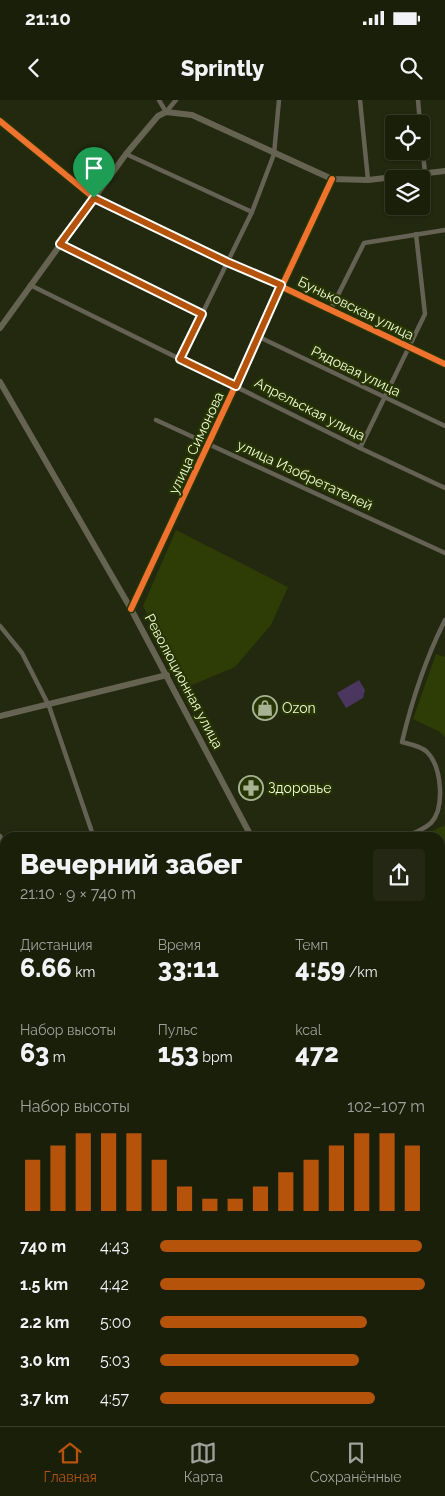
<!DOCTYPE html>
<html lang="ru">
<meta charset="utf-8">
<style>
body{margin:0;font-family:Raleway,sans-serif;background:#232713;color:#f1f3f6;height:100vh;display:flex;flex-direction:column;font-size:19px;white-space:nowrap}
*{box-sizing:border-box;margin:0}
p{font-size:16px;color:#9fa29c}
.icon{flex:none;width:28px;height:28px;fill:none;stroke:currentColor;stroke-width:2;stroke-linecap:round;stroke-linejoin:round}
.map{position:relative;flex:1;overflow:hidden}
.panel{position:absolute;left:0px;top:732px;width:445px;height:594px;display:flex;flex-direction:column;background:#1a1f0a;border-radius:15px 15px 0 0;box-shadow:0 1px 4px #0004,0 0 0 1px #383d2b}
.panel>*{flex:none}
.controls{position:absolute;left:385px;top:15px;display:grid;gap:10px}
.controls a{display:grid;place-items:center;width:45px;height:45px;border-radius:5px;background:#1a1f0a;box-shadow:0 1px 4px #0004,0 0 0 1px #383d2b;font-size:25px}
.pin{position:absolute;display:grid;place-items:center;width:42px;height:42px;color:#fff;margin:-51px -21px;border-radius:50% 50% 50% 0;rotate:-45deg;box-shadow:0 0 5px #0007}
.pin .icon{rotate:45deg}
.round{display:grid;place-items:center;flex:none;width:52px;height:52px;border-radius:5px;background:#232713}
.headline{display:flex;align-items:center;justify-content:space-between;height:85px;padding:0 20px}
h1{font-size:28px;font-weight:800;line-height:38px}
.figures{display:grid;grid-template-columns:repeat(3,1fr);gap:8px;height:85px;padding:5px 20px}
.figures div{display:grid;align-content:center}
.figures b{font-size:25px;font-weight:800}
.figures small{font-size:14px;font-weight:400}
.figures p{font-size:14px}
.chart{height:140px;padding:10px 20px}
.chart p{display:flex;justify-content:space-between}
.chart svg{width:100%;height:90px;margin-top:5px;stroke:#b45309;stroke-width:6}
ul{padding:0 20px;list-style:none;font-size:16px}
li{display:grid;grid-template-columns:80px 60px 1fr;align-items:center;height:38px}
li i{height:12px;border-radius:6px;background:#b45309}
.status{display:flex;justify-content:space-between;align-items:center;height:35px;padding:0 25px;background:#1a1f0a;direction:ltr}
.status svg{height:14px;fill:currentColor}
header{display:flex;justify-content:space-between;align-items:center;height:65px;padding:0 20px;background:#1a1f0a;font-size:22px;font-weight:800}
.tab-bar{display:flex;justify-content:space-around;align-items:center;height:70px;border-top:1px solid #383d2b;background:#1a1f0a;font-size:14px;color:#9fa29c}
.tab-bar a{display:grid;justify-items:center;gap:2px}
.tab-bar .on{color:#b45309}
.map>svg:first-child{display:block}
.built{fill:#2e3c05}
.green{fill:#4a365e}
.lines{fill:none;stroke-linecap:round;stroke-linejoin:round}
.street{stroke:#656155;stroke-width:4.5}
.secondary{stroke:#666353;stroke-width:6}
.cycleway-casing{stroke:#273502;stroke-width:9}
.cycleway{stroke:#ef722f;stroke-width:6}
.route-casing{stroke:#fff;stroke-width:10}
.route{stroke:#b45309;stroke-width:6}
.labels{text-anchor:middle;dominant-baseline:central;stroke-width:4.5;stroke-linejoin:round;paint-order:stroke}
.street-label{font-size:14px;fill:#eefbd9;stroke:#273502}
.poi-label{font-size:14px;fill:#eefbd9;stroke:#273502;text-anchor:start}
</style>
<div class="status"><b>21:10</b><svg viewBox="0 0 49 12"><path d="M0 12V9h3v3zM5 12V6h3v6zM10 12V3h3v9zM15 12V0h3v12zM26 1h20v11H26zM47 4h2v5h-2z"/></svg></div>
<header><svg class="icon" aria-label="back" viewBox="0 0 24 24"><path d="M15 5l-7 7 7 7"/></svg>Sprintly<svg class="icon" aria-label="search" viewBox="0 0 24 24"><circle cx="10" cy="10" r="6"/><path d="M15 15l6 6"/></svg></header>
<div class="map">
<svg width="445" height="1326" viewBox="0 0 445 1326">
<rect width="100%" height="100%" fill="#22290e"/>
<!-- built -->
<g class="built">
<polygon points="176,430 288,487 271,525 235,567 185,588 143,506"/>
<polygon points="436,554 445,557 445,637 440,632 413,619"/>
<polygon points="445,725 445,835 440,837 440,738 419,737"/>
</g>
<!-- green -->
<g class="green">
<polygon points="359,580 365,590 363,598 346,608 337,593"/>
<polygon points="0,882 5,882 5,1016 0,1017"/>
</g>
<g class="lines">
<!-- street -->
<g class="street">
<polyline points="159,0 166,12 176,0"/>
<polyline points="360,0 368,80"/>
<polyline points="418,0 420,24"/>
<polyline points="0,21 94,98 445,264"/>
<polyline points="421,37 425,72"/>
<polyline points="126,54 252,112"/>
<polyline points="60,144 202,214"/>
<polyline points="30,185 360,348 445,388"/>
<polyline points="331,209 364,143 445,130"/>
<polyline points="257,236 445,326"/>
<polyline points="180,259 252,112 274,54 279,0"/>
<polyline points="156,320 445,453"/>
<polyline points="360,348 425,214 416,134"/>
<polyline points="131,509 332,79"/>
<polyline points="0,526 22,553 49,606 94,738"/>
<polyline points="0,736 5,748"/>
<path d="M400,738C410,735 423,730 431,723C445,708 442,667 427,652C422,646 409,644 402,642C412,600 426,558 445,520"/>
<polyline points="0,847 5,846"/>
<polyline points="440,857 445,853"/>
<polyline points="0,1144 5,1146"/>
<polyline points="440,1154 445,1149"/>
<polyline points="440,1223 445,1227"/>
<polyline points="0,1230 5,1232"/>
<polyline points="177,1321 186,1326"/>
<polyline points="332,1321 338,1326"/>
<polyline points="67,1326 70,1321"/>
<polyline points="302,1326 304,1321"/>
</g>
<!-- secondary -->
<g class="secondary">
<polyline points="0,228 126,54 158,16 166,12 192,15 332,79 368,80 445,71"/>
<polyline points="0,282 131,509 252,738"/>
<polyline points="0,616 167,575"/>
<polyline points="440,1052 445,1058"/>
</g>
<defs>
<g id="cycleway">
<polyline points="0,21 94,98 445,264"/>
<polyline points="131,509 332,79"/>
</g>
</defs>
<!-- cycleway casing -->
<use href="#cycleway" class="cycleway-casing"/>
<!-- cycleway -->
<use href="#cycleway" class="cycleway"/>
</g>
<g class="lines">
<defs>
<polygon id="route" points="94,98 227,162 281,185 236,286 180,259 202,214 60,144"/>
</defs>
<!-- route casing -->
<use href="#route" class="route-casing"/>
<!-- route -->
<use href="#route" class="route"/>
</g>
<!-- icons -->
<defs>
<symbol id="shop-ring" viewBox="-11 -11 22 22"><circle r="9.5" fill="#273502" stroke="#a7b292" stroke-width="1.5"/><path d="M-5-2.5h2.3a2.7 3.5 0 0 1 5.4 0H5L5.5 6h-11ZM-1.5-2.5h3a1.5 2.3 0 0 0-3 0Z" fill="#a7b292"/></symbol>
<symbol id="pharmacy-ring" viewBox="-11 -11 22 22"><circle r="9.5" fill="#273502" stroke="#a7b292" stroke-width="1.5"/><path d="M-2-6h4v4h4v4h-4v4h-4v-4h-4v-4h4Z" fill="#a7b292"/></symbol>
</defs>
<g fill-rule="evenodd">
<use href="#shop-ring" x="251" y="594" width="28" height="28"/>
<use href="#pharmacy-ring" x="237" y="674" width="28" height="28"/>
</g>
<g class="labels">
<!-- street labels -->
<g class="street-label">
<text transform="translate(356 208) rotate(26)">Буньковская улица</text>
<text transform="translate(356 271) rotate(26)">Рядовая улица</text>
<text transform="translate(310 309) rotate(27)">Апрельская улица</text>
<text transform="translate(196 343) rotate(-65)">улица Симонова</text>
<text transform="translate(305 375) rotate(25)">улица Изобретателей</text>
<text transform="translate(184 581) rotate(62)">Революционная улица</text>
</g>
<!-- poi labels -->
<g class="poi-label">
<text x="282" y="608">Ozon</text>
<text x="268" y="688">Здоровье</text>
</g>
</g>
</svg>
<div class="controls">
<a><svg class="icon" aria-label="locate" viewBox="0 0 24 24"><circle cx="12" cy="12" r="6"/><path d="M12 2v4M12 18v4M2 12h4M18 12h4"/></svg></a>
<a><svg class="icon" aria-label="layers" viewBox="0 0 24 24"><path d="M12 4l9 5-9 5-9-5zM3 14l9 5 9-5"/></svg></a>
</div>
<div class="pin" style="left:94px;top:98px;background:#1e9e55"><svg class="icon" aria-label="arrive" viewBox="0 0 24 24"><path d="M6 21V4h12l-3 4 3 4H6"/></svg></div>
<section class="panel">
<div class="headline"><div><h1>Вечерний забег</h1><p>21:10 · 9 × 740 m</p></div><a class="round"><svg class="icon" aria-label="share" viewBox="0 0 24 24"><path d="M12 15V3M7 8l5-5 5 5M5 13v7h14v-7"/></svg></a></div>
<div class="figures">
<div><p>Дистанция</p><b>6.66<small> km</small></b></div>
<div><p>Время</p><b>33:11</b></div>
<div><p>Темп</p><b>4:59<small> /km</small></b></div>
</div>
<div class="figures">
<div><p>Набор высоты</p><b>63<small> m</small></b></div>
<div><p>Пульс</p><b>153<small> bpm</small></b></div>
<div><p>kcal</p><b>472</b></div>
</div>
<div class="chart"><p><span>Набор высоты</span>102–107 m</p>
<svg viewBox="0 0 160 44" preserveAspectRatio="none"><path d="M5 44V19M15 44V12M25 44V6M35 44V6M45 44V6M55 44V19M65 44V32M75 44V38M85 44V38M95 44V32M105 44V25M115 44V19M125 44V12M135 44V6M145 44V6M155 44V12"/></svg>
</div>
<ul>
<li><b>740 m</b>4:43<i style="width:99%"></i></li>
<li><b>1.5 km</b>4:42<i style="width:100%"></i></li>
<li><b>2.2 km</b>5:00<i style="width:78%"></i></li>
<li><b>3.0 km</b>5:03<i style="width:75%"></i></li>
<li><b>3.7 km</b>4:57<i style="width:81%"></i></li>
</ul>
</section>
</div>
<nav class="tab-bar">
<a class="on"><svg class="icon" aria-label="home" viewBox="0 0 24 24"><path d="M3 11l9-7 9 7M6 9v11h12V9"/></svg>Главная</a>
<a><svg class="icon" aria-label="map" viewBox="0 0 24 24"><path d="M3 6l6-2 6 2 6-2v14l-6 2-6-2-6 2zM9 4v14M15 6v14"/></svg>Карта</a>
<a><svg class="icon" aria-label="saved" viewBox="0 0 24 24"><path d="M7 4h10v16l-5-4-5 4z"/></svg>Сохранённые</a>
</nav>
